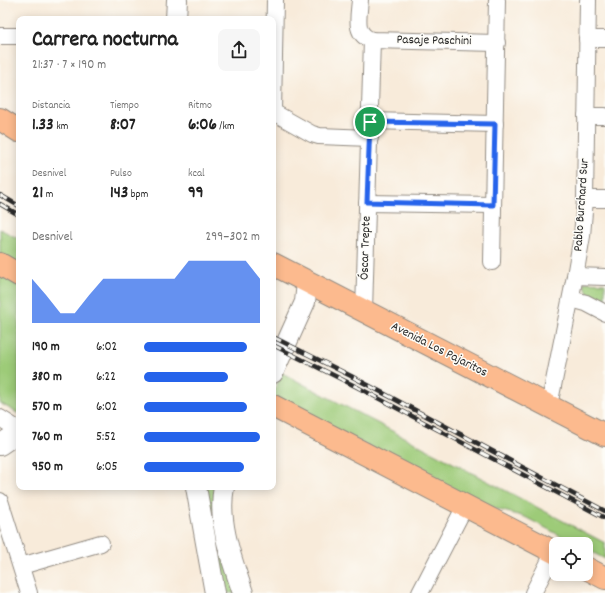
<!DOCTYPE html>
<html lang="es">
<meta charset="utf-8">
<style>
body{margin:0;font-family:Dekko,sans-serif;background:#f6f6f6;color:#222;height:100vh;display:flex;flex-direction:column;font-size:15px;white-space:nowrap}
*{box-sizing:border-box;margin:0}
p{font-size:13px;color:#767676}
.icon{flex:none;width:22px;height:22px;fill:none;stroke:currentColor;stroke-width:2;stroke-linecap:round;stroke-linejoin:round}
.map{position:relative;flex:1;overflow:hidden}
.drawer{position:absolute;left:16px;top:16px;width:260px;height:474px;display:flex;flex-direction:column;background:#fff;border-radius:8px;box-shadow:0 2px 10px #0003}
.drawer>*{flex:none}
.buttons{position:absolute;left:549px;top:537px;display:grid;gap:8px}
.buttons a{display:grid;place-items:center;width:44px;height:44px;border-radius:8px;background:#fff;box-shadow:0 2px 10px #0003;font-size:20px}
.pin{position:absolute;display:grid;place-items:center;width:34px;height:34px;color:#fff;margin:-17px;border:2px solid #fff;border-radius:50%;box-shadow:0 1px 4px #0007}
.round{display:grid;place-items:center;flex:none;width:42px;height:42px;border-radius:8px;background:#f6f6f6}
.headline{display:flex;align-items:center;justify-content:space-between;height:68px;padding:0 16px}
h1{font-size:22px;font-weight:800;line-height:30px}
.stats{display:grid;grid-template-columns:repeat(3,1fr);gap:6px;height:68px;padding:4px 16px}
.stats div{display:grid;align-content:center}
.stats b{font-size:17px;font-weight:800}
.stats small{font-size:11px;font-weight:400}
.stats p{font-size:11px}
.chart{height:112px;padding:8px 16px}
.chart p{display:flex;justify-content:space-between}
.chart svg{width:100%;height:72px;margin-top:4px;fill:#2563eb;opacity:.7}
ul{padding:0 16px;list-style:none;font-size:13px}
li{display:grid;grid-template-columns:64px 48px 1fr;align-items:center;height:30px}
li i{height:10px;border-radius:5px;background:#2563eb}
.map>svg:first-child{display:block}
.green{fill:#9dcb78;stroke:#647b52}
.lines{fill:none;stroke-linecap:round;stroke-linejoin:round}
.minor-casing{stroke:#928b82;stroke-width:18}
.tertiary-casing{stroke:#928b82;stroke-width:22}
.primary-casing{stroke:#928b82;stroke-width:24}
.minor{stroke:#fff;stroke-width:16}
.tertiary{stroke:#fff;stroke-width:20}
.primary{stroke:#fcba8e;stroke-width:22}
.rail-casing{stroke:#2b2b2b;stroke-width:4.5}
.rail{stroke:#fdfcf7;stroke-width:3;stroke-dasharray:9;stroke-linecap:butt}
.route-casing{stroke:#fff;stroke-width:8}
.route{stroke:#2563eb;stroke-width:5}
.labels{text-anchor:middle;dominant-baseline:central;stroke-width:3;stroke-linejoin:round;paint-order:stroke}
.street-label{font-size:13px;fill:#2b2b2b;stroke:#fdfcf7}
</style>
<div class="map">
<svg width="605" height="593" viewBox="0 0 605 593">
<rect width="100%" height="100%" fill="#fdfcf7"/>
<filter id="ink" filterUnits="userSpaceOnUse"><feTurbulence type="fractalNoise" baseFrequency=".025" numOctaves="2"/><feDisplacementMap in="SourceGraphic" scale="8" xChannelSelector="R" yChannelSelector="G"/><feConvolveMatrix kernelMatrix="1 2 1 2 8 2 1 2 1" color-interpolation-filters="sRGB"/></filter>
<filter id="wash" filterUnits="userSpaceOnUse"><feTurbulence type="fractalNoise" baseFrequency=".012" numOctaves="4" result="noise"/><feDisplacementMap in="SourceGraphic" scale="16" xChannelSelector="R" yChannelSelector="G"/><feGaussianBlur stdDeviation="0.9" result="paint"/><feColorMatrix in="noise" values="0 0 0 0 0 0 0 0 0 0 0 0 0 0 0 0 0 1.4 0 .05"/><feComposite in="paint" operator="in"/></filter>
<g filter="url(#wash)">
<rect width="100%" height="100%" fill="#f8ebda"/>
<!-- green -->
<g class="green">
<polygon points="0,229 19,239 19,265 0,255"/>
<polygon points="0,275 19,286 19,414 0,403"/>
<polygon points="583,282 605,283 605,304 589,296"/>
<polygon points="282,373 605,543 605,559 586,549 586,544 576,544 525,517 475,503 273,396 273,393"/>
<polygon points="201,487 218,487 237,593 221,593"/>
</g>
</g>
<g filter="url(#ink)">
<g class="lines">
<defs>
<g id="minor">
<path d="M360,0C359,15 353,35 372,40L497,43"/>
<polyline points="0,36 19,36"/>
<polyline points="587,39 605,39"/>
<polyline points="273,112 275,0"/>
<polyline points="273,112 312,134 319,136 370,138"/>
<polyline points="586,116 605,116"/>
<polyline points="370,121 495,124"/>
<polyline points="585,199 605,199"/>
<polyline points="367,203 493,205"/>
<polyline points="492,262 497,0"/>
<polyline points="575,276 605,277"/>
<polyline points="571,299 586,303 605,313"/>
<polyline points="364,311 372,40"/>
<polyline points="549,406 575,276 582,236 585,199 588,0"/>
<polyline points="0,418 19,430"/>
<polyline points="0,501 29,593"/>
<polyline points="21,566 101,543"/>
<polyline points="420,593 465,506"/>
<polyline points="533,593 554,552"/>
</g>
<g id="tertiary">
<polyline points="176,19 177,0"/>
<polyline points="273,373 305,302 307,282"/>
<polyline points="0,445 19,432"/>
<polyline points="196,487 215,593"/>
<path d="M224,487C217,522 232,560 243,593"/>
</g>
<g id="primary">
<polyline points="0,119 19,131"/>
<polyline points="0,264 19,275"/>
<polyline points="273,264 605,435"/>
<polyline points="273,406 556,553"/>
<polyline points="586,568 605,578"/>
</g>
</defs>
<!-- minor casing -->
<use href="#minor" class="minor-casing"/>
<!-- tertiary casing -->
<use href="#tertiary" class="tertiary-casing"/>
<!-- primary casing -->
<use href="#primary" class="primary-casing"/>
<!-- minor -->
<use href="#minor" class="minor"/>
<!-- tertiary -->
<use href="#tertiary" class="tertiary"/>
<!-- primary -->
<use href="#primary" class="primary"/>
<defs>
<g id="rail">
<polyline points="0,195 19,206"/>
<polyline points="0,204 19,215"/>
<polyline points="273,337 351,376 605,511"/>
<polyline points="273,345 357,387 605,518"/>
</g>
</defs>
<!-- rail casing -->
<use href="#rail" class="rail-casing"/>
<!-- rail -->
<use href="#rail" class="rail"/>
</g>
</g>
<g class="lines" filter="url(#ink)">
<defs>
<polygon id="route" points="370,122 495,124 493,205 367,202"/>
</defs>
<!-- route casing -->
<use href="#route" class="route-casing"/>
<!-- route -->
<use href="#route" class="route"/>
</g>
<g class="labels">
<!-- street labels -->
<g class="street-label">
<text transform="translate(434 41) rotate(1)">Pasaje Paschini</text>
<text transform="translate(582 205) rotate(-86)">Pablo Burchard Sur</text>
<text transform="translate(366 248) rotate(-88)">Óscar Trepte</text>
<text transform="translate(439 350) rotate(27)">Avenida Los Pajaritos</text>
</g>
</g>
</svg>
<div class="buttons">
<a><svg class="icon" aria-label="locate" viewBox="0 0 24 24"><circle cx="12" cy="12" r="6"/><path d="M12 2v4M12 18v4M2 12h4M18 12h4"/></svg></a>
</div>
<div class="pin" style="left:370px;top:122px;background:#1e9e55"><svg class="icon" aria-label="arrive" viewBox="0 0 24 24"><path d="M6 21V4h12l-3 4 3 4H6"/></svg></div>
<section class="drawer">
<div class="headline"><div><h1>Carrera nocturna</h1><p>21:37 · 7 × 190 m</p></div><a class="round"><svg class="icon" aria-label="share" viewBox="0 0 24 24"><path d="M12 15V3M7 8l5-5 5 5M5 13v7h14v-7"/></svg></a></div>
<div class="stats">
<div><p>Distancia</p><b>1.33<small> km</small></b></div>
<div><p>Tiempo</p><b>8:07</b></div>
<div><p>Ritmo</p><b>6:06<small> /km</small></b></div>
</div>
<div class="stats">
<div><p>Desnivel</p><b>21<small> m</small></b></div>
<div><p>Pulso</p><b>143<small> bpm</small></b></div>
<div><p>kcal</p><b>99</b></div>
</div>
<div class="chart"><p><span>Desnivel</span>299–302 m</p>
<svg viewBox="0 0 160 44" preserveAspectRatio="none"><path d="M0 44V17L10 27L20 38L30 38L40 27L50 17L60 17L70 17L80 17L90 17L100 17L110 6L120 6L130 6L140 6L150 6L160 17V44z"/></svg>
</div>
<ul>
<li><b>190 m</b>6:02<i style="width:89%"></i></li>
<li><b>380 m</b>6:22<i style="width:72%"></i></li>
<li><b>570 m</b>6:02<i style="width:89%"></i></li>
<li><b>760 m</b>5:52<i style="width:100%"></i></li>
<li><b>950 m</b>6:05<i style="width:86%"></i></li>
</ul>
</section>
</div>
